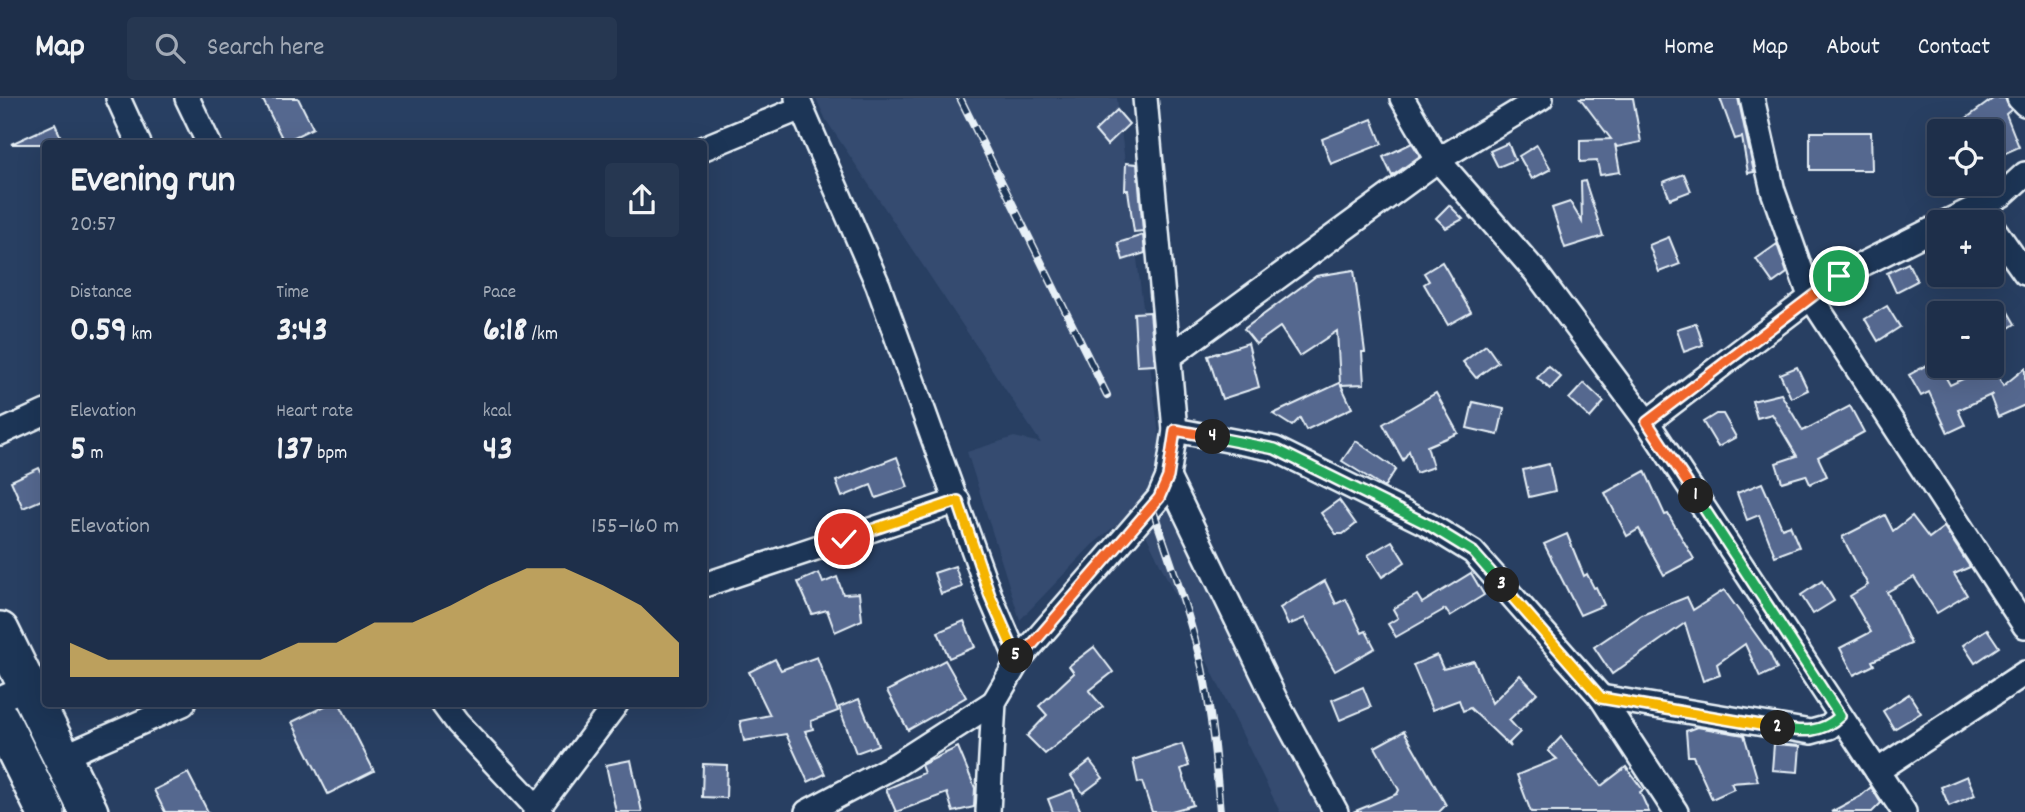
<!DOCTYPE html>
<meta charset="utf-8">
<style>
body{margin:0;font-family:Dekko,sans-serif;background:#263751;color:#f1f3f6;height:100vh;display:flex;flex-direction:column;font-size:26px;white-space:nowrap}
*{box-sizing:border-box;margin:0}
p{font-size:23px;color:#a1a9b5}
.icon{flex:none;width:38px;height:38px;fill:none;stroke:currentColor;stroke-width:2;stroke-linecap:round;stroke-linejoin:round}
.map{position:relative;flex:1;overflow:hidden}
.sheet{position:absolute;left:42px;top:42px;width:665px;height:567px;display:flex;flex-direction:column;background:#1e2f4a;border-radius:7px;box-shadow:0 7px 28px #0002,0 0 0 2px #3c4a62}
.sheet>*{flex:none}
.buttons{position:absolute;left:1927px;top:21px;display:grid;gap:14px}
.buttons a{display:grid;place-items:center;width:77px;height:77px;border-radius:7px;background:#1e2f4a;box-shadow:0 7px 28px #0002,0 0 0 2px #3c4a62;font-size:35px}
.pin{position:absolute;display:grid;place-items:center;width:60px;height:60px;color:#fff;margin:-30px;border:4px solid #fff;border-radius:50%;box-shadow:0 2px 7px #0007}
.km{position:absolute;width:35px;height:35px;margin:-18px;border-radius:50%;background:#222;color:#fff;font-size:19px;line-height:35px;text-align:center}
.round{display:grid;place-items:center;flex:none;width:74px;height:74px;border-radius:7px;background:#263751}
.summary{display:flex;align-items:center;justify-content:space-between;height:119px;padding:0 28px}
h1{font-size:38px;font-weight:700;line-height:52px}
.figures{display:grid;grid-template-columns:repeat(3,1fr);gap:10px;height:119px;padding:7px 28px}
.figures div{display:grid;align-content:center}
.figures b{font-size:35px;font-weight:700}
.figures small{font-size:19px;font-weight:400}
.figures p{font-size:19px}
.chart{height:196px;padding:14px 28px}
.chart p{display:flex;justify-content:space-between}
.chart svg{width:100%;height:126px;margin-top:7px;fill:#ffd166;opacity:.7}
header{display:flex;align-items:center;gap:42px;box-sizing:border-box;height:98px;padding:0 35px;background:#1e2f4a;border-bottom:2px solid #3c4a62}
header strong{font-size:33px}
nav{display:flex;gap:38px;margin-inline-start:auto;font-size:24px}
.search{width:490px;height:63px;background:#263751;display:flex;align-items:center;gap:18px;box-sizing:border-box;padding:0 24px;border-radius:7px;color:#a1a9b5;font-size:26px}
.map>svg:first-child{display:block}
.built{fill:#354b70}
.building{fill:#54678f;stroke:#e8f1f8;stroke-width:2}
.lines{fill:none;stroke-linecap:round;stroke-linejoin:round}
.minor-casing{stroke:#e8f1f8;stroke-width:28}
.trunk-casing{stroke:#e8f1f8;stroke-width:42}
.minor{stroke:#1d3557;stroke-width:23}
.trunk{stroke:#1d3557;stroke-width:37}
.rail-casing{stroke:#e8f1f8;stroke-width:8}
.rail{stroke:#1d3557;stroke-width:5;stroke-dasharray:16;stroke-linecap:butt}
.split-1-casing{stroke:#fff;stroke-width:14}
.split-2-casing{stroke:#fff;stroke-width:14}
.split-3-casing{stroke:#fff;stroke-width:14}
.split-4-casing{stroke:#fff;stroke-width:14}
.split-5-casing{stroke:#fff;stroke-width:14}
.split-6-casing{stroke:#fff;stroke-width:14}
.split-1{stroke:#f0652b;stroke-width:9}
.split-2{stroke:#22a559;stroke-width:9}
.split-3{stroke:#f5b400;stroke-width:9}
.split-4{stroke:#22a559;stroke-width:9}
.split-5{stroke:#f0652b;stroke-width:9}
.split-6{stroke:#f5b400;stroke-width:9}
</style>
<header>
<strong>Map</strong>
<div class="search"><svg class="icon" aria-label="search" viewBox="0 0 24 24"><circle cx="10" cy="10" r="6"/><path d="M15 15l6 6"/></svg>Search here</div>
<nav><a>Home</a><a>Map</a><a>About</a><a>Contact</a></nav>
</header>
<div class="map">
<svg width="2025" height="714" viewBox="0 0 2025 714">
<rect width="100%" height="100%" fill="#283f62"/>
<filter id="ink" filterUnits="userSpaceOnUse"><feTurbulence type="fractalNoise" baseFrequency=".0143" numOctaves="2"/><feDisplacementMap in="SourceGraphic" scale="14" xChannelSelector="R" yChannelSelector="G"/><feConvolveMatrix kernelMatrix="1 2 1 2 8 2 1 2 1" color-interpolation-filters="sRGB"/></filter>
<g filter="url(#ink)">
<!-- built -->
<polygon class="built" points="816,0 1117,0 1160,346 1342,714 1280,714 1134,412 1092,447 1020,522 967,354 1014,339 1041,345 826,22"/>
<!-- building -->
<g class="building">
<polygon points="262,0 298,0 313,30 284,44"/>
<polygon points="1580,0 1633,0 1641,44 1617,49 1615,46 1620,74 1600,77 1597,63 1580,64 1580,42 1611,41"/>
<polygon points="1720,0 1738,0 1754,74 1748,75 1742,39 1735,41"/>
<polygon points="1994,0 2005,0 2011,12 2006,16 2019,49 1992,61 1992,33 1949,33"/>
<polygon points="1117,12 1129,26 1107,47 1095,33"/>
<polygon points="1372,21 1382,46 1331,66 1322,41"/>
<polygon points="55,26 64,46 11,46"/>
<polygon points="1810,34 1871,34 1872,72 1810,72"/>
<polygon points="1412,45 1420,58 1392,78 1383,59"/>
<polygon points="1508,45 1515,62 1498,69 1490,53"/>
<polygon points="1537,47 1551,71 1532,81 1519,58"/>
<polygon points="1126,65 1137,66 1143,133 1134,134 1128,92 1125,92"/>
<polygon points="1684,76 1691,93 1670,101 1663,84"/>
<polygon points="1585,83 1603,138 1565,150 1552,110 1570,104 1582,124 1581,84"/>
<polygon points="1449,107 1463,121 1446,130 1436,120"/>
<polygon points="1143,137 1145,155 1123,162 1118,145"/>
<polygon points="1669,139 1680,166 1659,174 1649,147"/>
<polygon points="1777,146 1787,175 1773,185 1756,161"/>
<polygon points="1442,164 1471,214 1448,227 1424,186 1429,183 1424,175"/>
<polygon points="1908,165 1917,183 1896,194 1887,175"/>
<polygon points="1354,172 1365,254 1362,254 1364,286 1341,287 1352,310 1306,332 1300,320 1292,328 1273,316 1340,285 1337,233 1299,258 1280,229 1256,246 1244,231 1316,178"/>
<polygon points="2004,207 2015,226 1992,241 1992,215"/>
<polygon points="1887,208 1900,229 1878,243 1865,221"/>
<polygon points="1150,214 1155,267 1137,268 1134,215"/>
<polygon points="1696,225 1703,247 1684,254 1677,231"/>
<polygon points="1248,245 1259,289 1222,301 1208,258"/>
<polygon points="1486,247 1498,264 1476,280 1463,264"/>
<polygon points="1936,262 1950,287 1993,267 2003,288 2025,270 2025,307 1998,319 1990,298 1993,296 1958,312 1965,327 1948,335 1929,294 1921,298 1909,277"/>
<polygon points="1548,268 1561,279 1550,291 1537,280"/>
<polygon points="1797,269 1808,292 1791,300 1780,276"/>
<polygon points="1584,285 1604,304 1590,320 1569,301"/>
<polygon points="1436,295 1458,335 1427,348 1433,369 1416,375 1409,353 1403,362 1383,326"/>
<polygon points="1781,296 1803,333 1850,308 1864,334 1818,359 1827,378 1810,386 1806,377 1782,384 1776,365 1797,358 1772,316 1757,320 1752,303"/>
<polygon points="1473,304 1504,311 1498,337 1467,330"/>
<polygon points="1716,316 1723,316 1736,339 1718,349 1703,324"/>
<polygon points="1356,343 1396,371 1384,389 1342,363"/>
<polygon points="897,359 908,389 876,400 871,387 842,399 836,383"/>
<polygon points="1549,366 1555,393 1529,399 1523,372"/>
<polygon points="39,370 46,384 46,400 23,410 11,383"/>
<polygon points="1645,373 1665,417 1668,416 1694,461 1664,477 1639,431 1627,438 1605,395"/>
<polygon points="1762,385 1782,430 1790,427 1799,449 1775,458 1759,417 1747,422 1737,395"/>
<polygon points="1339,402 1356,426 1343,436 1336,436 1321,415"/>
<polygon points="1885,417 1893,433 1912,418 1929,440 1944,429 1970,469 1954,476 1967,497 1937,515 1914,479 1887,494 1911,546 1872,563 1874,567 1854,577 1840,550 1871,534 1850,498 1868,487 1842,439"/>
<polygon points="1567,436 1584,478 1587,476 1594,490 1596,489 1604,507 1580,517 1544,446"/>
<polygon points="1392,443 1405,464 1382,479 1368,457"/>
<polygon points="955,468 962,489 941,496 934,475"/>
<polygon points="819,475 823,485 837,479 843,496 859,495 862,522 835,534 827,512 812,516 798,484"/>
<polygon points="1471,475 1484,497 1450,518 1445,511 1396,539 1388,526 1398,520 1393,511 1417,497 1422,505"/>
<polygon points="1325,483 1336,506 1346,501 1362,535 1366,533 1375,550 1335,573 1305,520 1288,527 1280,510"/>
<polygon points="1822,483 1834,503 1813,516 1801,497"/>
<polygon points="1724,492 1770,556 1777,571 1760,579 1745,546 1717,566 1720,577 1703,583 1685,525 1612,576 1594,549 1642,517 1687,499 1693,512"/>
<polygon points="964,523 975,549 949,560 938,534"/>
<polygon points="1987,531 1999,549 1975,565 1963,547"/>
<polygon points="1094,549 1113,574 1089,593 1103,609 1045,656 1027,638 1047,617 1039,608 1074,575 1069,568"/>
<polygon points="1437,557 1443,571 1474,563 1492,605 1520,577 1537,595 1509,622 1520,634 1509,645 1511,649 1470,610 1463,613 1459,602 1432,612 1413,567"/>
<polygon points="817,559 838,613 811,623 813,631 805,633 825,676 808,684 786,636 744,643 740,623 770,617 749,574 775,561 781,572"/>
<polygon points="945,562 966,599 908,632 887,593"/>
<polygon points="1363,589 1371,609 1340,622 1332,602"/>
<polygon points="1909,596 1921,615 1894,631 1883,613"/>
<polygon points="859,601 878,647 856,655 839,609"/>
<polygon points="329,606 340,606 374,673 328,696 292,624"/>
<polygon points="1697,629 1744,637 1758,683 1731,685 1734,691 1712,701 1693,658 1688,658 1686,633"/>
<polygon points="1404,633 1446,707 1439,714 1353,714 1397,696 1399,692 1375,649"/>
<polygon points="1561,639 1601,688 1626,669 1643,692 1640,694 1649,714 1531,714 1517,677 1557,661 1548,653"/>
<polygon points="1182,646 1189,668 1181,671 1193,707 1168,714 1152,714 1142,684 1138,685 1133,662"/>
<polygon points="1774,646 1800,648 1798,674 1772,672"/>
<polygon points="958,649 975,690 974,709 953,714 947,695 896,714 886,691 924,675 921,667"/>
<polygon points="631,662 642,714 616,714 606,667"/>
<polygon points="1090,663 1103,680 1083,695 1071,678"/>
<polygon points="703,666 727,667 726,700 702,699"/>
<polygon points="188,675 208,714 165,714 154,692"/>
<polygon points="1967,678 1975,697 1949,708 1941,689"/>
<polygon points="1871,689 1881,705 1872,714 1831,714 1861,698"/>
<polygon points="1072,692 1081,714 1053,714 1048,701"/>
</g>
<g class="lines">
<defs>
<g id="minor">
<polyline points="118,0 139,46"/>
<polyline points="187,0 209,46"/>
<polyline points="797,0 878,187 990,498 1018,563"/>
<polyline points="1402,0 1438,62 1535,173 1647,324 1904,714"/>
<polyline points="1752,0 1773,93 1810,198 2025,528"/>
<polyline points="2019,0 2025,6"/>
<polyline points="704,50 801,10"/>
<polyline points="1946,124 2002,97 2025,76"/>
<polyline points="1992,128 2025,175"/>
<polyline points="1170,258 1438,62 1541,0"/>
<polyline points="1647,324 1839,178 1939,128"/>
<polyline points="1175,332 1275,351 1429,427 1473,454 1601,599 1676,714"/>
<polyline points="0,335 46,314"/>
<polyline points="1168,379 1276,603 1336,714"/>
<polyline points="704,487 958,403"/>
<polyline points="1601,599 1811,634 1829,629 1840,618"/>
<polyline points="0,601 27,589"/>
<polyline points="443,606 457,625 541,714"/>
<polyline points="62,659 183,606"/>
<polyline points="1877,673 2025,575"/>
<polyline points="535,714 616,606"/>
<polyline points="807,714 896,667 994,604"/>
<polyline points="988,714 994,604 1018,563 1159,400 1168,379 1175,332 1145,0"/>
</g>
<g id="trunk">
<polyline points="0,533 89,714"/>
<polyline points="0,621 46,714"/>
</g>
</defs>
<!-- minor casing -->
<use href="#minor" class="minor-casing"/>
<!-- trunk casing -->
<use href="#trunk" class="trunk-casing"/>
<!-- minor -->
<use href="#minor" class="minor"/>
<!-- trunk -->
<use href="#trunk" class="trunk"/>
<defs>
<g id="rail">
<polyline points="960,0 1107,297"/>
<path d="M1152,409C1170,462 1189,515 1202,569C1212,617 1216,666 1220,714"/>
</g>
</defs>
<!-- rail casing -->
<use href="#rail" class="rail-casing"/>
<!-- rail -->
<use href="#rail" class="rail"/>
</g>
</g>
<g class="lines" filter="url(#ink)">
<defs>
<polyline id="split-1" points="1696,398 1647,324 1839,178"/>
<path id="split-2" d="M1696,398L1840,618C1821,636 1803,634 1778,630"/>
<polyline id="split-3" points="1502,487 1601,600 1778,630"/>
<polyline id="split-4" points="1213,339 1275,351 1429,427 1473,454 1502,487"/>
<polyline id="split-5" points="1016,558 1018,563 1159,400 1168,379 1175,332 1213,339"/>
<polyline id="split-6" points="844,441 958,403 990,498 1016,558"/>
</defs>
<!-- split-1 casing -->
<use href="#split-1" class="split-1-casing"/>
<!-- split-2 casing -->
<use href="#split-2" class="split-2-casing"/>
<!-- split-3 casing -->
<use href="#split-3" class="split-3-casing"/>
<!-- split-4 casing -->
<use href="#split-4" class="split-4-casing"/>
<!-- split-5 casing -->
<use href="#split-5" class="split-5-casing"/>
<!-- split-6 casing -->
<use href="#split-6" class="split-6-casing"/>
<!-- split-1 -->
<use href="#split-1" class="split-1"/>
<!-- split-2 -->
<use href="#split-2" class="split-2"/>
<!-- split-3 -->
<use href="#split-3" class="split-3"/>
<!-- split-4 -->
<use href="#split-4" class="split-4"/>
<!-- split-5 -->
<use href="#split-5" class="split-5"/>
<!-- split-6 -->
<use href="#split-6" class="split-6"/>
</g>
</svg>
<div class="buttons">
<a><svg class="icon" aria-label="locate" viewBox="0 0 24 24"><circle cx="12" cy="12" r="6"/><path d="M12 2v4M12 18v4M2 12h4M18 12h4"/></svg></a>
<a>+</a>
<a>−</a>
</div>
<div class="pin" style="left:1839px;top:178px;background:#1e9e55"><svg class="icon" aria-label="arrive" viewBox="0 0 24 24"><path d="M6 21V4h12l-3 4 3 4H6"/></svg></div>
<div class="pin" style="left:844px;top:441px;background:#d93025"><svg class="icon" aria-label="check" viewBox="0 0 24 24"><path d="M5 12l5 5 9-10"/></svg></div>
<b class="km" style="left:1696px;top:398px">1</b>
<b class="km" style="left:1778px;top:630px">2</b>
<b class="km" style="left:1502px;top:487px">3</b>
<b class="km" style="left:1213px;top:339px">4</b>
<b class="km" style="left:1016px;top:558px">5</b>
<section class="sheet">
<div class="summary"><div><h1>Evening run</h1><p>20:57</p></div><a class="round"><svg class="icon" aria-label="share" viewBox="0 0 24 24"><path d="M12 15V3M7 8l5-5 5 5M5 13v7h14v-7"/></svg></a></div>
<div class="figures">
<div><p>Distance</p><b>0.59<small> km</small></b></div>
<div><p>Time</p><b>3:43</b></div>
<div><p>Pace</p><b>6:18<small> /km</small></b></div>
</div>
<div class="figures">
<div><p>Elevation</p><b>5<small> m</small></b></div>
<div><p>Heart rate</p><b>137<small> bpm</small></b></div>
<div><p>kcal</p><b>43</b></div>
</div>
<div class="chart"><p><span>Elevation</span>155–160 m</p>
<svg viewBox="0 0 160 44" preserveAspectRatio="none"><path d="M0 44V32L10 38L20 38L30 38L40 38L50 38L60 32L70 32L80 25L90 25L100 19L110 12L120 6L130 6L140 12L150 19L160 32V44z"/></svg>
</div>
</section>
</div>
